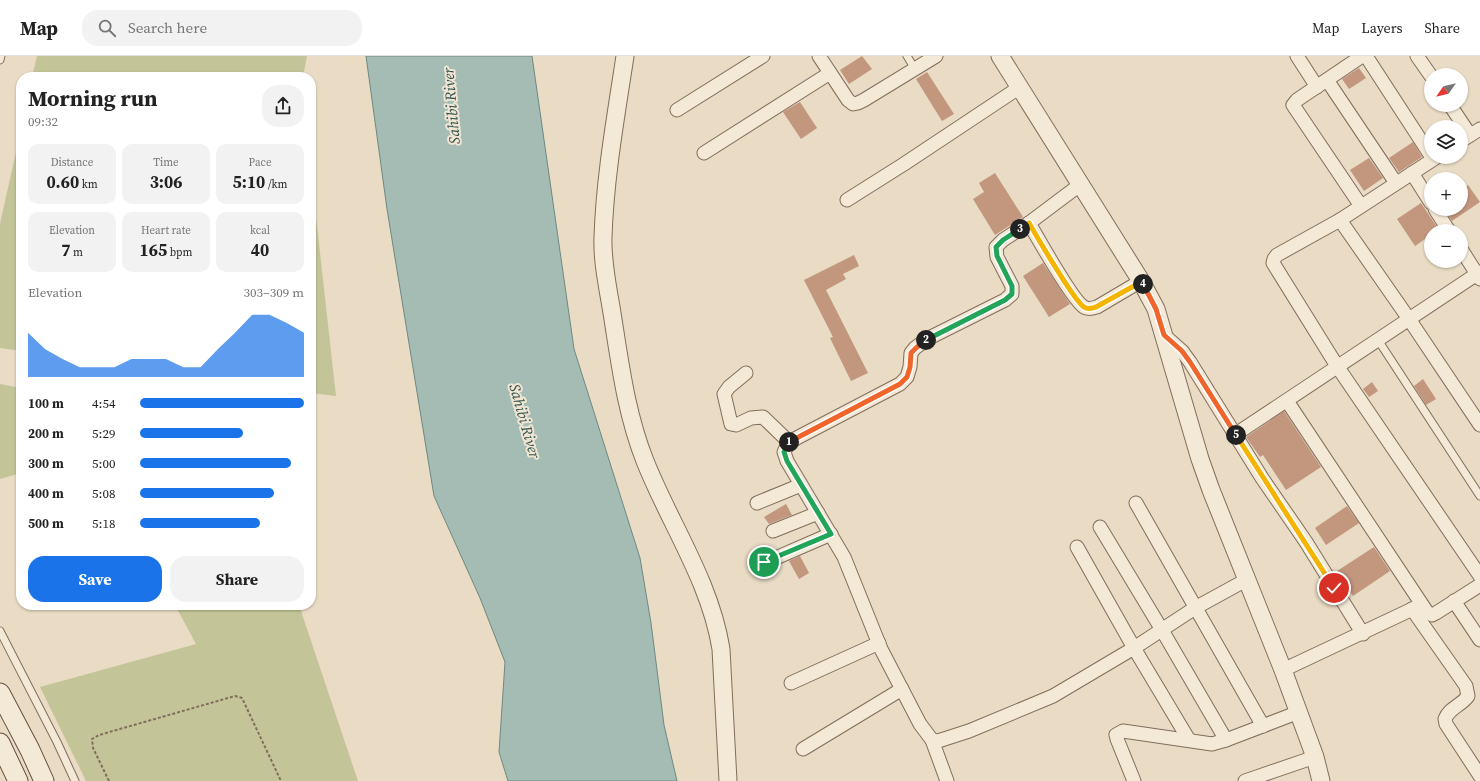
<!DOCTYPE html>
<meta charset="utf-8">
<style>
body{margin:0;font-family:"Source Serif 4",serif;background:#f2f2f2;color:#222;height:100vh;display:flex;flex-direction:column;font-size:15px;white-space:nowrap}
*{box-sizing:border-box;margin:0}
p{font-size:13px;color:#767676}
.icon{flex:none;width:22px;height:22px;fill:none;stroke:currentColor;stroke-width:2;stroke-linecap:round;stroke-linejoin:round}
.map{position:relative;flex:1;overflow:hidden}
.panel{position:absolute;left:16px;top:16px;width:300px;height:538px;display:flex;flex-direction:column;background:#fff;border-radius:16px;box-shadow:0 1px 3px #0004}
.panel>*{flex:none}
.needle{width:26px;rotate:236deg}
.tools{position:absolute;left:1424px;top:12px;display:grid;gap:8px}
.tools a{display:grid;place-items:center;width:44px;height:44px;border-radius:50%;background:#fff;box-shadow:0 1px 3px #0004;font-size:20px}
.pin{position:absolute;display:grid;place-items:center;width:34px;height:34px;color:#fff;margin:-17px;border:2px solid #fff;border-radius:50%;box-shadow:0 1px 4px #0007}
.km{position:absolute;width:20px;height:20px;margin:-10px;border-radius:50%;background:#222;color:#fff;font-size:11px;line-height:20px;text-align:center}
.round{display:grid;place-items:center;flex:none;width:42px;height:42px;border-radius:16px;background:#f2f2f2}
.overview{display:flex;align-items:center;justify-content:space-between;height:68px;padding:0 12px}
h1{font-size:22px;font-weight:700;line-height:30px}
.figures{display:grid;grid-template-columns:repeat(3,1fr);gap:6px;height:68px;padding:4px 12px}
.figures div{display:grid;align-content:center;border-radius:10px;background:#f2f2f2;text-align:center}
.figures b{font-size:17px;font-weight:700}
.figures small{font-size:11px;font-weight:400}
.figures p{font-size:11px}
.chart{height:112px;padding:8px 12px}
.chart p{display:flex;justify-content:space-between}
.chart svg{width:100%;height:72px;margin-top:4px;fill:#1a73e8;opacity:.7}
.primary-button{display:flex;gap:8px;margin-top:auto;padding:8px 12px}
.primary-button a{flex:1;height:46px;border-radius:16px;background:#1a73e8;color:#fff;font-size:16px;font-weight:700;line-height:46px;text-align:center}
.primary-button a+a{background:#f2f2f2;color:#222}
ul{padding:0 12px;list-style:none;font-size:13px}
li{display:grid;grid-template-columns:64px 48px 1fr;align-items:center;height:30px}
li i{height:10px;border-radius:5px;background:#1a73e8}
header{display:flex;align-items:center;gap:24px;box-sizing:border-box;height:56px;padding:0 20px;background:#fff;border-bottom:1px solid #e0e0e0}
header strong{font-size:19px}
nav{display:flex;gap:22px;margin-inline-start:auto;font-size:14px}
.search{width:280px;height:36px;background:#f2f2f2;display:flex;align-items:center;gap:10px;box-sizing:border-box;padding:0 14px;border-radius:16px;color:#767676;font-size:15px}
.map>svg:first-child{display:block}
.green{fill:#c3c599}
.water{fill:#a5bcb4;stroke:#6d8980}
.building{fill:#c3967e}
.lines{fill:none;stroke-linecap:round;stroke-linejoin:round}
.service-casing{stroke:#816d5c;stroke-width:9}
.minor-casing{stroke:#816d5c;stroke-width:15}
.tertiary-casing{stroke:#816d5c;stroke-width:19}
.secondary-casing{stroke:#634f40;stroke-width:21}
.path{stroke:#816d5c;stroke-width:2;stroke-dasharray:3 2;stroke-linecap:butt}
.service{stroke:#f4e9d6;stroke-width:7}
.minor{stroke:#f4e9d6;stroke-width:13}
.tertiary{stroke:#f4e9d6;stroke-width:17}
.secondary{stroke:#f4e9d6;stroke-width:19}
.split-1-casing{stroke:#fff;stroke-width:8}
.split-2-casing{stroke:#fff;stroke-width:8}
.split-3-casing{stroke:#fff;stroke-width:8}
.split-4-casing{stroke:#fff;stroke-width:8}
.split-5-casing{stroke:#fff;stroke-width:8}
.split-6-casing{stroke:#fff;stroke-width:8}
.split-1{stroke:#22a559;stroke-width:5}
.split-2{stroke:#f0652b;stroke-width:5}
.split-3{stroke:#22a559;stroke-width:5}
.split-4{stroke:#f5b400;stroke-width:5}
.split-5{stroke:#f0652b;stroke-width:5}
.split-6{stroke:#f5b400;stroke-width:5}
.labels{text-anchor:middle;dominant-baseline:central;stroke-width:4;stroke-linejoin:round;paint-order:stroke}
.water-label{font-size:15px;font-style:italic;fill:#30514c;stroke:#f1e6d3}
</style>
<header>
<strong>Map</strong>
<div class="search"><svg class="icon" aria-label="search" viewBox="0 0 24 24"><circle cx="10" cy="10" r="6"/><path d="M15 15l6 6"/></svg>Search here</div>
<nav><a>Map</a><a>Layers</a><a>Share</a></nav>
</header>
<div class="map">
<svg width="1480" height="725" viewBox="0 0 1480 725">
<rect width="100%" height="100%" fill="#e9dbc4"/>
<!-- green -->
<g class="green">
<polygon points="37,0 307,0 303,21 32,21"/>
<polygon points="21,73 21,295 0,292 0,168"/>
<polygon points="311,116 336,340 311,337"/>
<polygon points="0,328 21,332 21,417 0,423"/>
<polygon points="175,549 299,549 358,725 86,725 40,631 196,588"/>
</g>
<!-- water -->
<polygon class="water" points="366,0 532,0 574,293 640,502 651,567 664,669 677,725 508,725 499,696 505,606 480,542 434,440 387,153"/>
<!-- building -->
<g class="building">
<polygon points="862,0 872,13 849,28 840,14"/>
<polygon points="1359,12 1366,22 1349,33 1342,23"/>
<polygon points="927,16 954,58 942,65 916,23"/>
<polygon points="800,46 817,72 801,83 783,56"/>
<polygon points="1413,86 1422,101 1399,116 1389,102"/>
<polygon points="1369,102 1383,122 1364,135 1350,114"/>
<polygon points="995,117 1023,161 995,179 973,143 984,136 979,127"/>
<polygon points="1468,129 1480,146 1452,165 1444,153 1461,153 1461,134"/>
<polygon points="1421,147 1439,174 1431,175 1431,179 1415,190 1397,163"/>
<polygon points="854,199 859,210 843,218 846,223 826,234 868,317 851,325 830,282 833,281 804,224"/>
<polygon points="1043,207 1070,248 1049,261 1023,220"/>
<polygon points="1423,323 1436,343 1426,349 1414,330"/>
<polygon points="1372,326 1378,335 1369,341 1363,333"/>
<polygon points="1284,355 1321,411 1286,434 1263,399 1260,401 1246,381"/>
<polygon points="786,448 792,459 769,468 764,461"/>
<polygon points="1347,450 1359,467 1326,489 1315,472"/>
<polygon points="1374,491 1390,515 1353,540 1337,515"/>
<polygon points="800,500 809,517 799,523 789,505"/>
</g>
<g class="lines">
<defs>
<g id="service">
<polyline points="907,0 915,13"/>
<polyline points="0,4 1,0"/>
<polyline points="1378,284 1480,440"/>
<polyline points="0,575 57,686 75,725"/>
</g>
<g id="minor">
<polyline points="819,0 848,44 853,48 858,47 864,44 936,0"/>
<polyline points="1297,0 1317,31"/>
<polyline points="1366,0 1431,100"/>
<polyline points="1417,0 1431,20"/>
<polyline points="1327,24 1396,127"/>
<polyline points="1450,49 1470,79"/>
<polyline points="677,54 763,0"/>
<polyline points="1461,85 1480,73"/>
<polyline points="704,97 830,17"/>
<polyline points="1437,101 1340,164 1277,199 1274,203 1273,207 1337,310 1480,520"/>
<polyline points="1412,117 1431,147"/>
<polyline points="1081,128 1029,167 1003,184 996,191 997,201 1012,230 1012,238 1005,244 927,283 915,292 911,297 910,311 907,321 900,328 789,386 784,396 787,405 844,501 881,593 920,668 932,684 938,685 969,675 1053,640 1134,592 1195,552 1246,524"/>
<polyline points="847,144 904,108 1020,31"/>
<polyline points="1361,150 1293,49 1297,44 1362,0"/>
<polyline points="1435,153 1449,175"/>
<polyline points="1340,164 1409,263 1480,369"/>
<path d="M1029,167C1037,181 1074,246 1084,251C1088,254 1092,252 1097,251L1141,225"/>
<polyline points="1461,193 1480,223"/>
<polyline points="1164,279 1182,295 1190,306 1262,422 1306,486 1363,578"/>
<polyline points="746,317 729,331 724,338 731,368 736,369 751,362 763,361 789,386"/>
<polyline points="1287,345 1427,556 1432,559 1436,557 1480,529"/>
<polyline points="1236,378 1480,216"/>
<polyline points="757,447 801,429"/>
<polyline points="1136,447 1263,670"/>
<polyline points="1100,471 1162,574 1226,684"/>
<polyline points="773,475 818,457"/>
<polyline points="1077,491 1134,592 1189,684"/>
<polyline points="764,507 831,478"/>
<polyline points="1454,545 1480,584"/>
<path d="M1412,553L1466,630L1468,640C1462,649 1449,652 1445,663L1446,668L1480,720"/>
<polyline points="1283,614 1421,549"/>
<polyline points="791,627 879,587"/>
<polyline points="932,684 947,725"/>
<polyline points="803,693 902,633"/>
<polyline points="1134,725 1117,683 1116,679 1123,675 1212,688 1226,684 1299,656"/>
<polyline points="1245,725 1315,701"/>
</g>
<g id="tertiary">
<path d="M625,0C616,60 605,120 603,181C602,206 608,232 612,257C620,307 626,357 645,405C670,468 710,525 721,593L728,725"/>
<polyline points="1000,0 1141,225 1156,253 1200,403 1211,434 1283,614 1315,701 1321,725"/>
</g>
<g id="secondary">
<polyline points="0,637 30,694 44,725"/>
<polyline points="0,687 18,725"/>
</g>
</defs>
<!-- service casing -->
<use href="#service" class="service-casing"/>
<!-- minor casing -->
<use href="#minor" class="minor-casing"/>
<!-- tertiary casing -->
<use href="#tertiary" class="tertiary-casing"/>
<!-- secondary casing -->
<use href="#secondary" class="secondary-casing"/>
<!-- path -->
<polyline class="path" points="109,725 93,692 92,683 99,679 235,640 242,642 281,725"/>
<!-- service -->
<use href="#service" class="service"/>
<!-- minor -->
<use href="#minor" class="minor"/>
<!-- tertiary -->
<use href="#tertiary" class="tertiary"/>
<!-- secondary -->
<use href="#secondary" class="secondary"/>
</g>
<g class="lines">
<defs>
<polyline id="split-1" points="764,506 831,478 787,405 784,396 789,386"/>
<polyline id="split-2" points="789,386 900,328 907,321 910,311 911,297 916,292 926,284"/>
<polyline id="split-3" points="926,284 1005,244 1012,238 1012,230 997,200 996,191 1003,184 1020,173"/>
<path id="split-4" d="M1020,173L1029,167C1037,181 1075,246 1084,251C1088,254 1092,252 1096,251L1141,226L1143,228"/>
<polyline id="split-5" points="1143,228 1156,253 1164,279 1182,295 1190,306 1236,379"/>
<polyline id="split-6" points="1236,379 1334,532"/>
</defs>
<!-- split-1 casing -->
<use href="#split-1" class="split-1-casing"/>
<!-- split-2 casing -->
<use href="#split-2" class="split-2-casing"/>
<!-- split-3 casing -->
<use href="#split-3" class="split-3-casing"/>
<!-- split-4 casing -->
<use href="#split-4" class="split-4-casing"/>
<!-- split-5 casing -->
<use href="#split-5" class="split-5-casing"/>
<!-- split-6 casing -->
<use href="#split-6" class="split-6-casing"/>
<!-- split-1 -->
<use href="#split-1" class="split-1"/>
<!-- split-2 -->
<use href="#split-2" class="split-2"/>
<!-- split-3 -->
<use href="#split-3" class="split-3"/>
<!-- split-4 -->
<use href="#split-4" class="split-4"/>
<!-- split-5 -->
<use href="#split-5" class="split-5"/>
<!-- split-6 -->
<use href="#split-6" class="split-6"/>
</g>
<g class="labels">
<!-- water labels -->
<g class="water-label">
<text transform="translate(451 50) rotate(-95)">Sahibi River</text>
<text transform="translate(525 365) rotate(74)">Sahibi River</text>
</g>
</g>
</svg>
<div class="tools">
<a><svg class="needle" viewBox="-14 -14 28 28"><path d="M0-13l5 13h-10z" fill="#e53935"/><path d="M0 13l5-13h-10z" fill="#767676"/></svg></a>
<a><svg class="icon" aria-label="layers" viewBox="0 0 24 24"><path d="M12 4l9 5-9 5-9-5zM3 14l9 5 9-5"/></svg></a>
<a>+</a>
<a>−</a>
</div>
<div class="pin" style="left:764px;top:506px;background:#1e9e55"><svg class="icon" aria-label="arrive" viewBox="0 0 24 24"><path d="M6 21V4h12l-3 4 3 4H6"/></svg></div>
<div class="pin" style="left:1334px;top:532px;background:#d93025"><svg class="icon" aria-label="check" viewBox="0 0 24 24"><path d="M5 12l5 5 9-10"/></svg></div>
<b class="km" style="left:789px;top:386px">1</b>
<b class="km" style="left:926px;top:284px">2</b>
<b class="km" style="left:1020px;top:173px">3</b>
<b class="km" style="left:1143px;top:228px">4</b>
<b class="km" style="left:1236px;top:379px">5</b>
<section class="panel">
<div class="overview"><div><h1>Morning run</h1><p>09:32</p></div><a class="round"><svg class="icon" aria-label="share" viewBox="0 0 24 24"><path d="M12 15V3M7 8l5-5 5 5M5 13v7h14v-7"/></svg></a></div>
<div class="figures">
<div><p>Distance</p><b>0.60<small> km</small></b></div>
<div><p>Time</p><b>3:06</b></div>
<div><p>Pace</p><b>5:10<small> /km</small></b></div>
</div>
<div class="figures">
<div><p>Elevation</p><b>7<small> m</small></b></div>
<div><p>Heart rate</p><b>165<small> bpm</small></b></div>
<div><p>kcal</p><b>40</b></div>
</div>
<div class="chart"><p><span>Elevation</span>303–309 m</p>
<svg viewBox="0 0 160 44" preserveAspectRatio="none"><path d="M0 44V17L10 27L20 33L30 38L40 38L50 38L60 33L70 33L80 33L90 38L100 38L110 27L120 17L130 6L140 6L150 11L160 17V44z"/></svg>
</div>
<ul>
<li><b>100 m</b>4:54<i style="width:100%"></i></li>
<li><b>200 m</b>5:29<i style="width:63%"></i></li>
<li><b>300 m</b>5:00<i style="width:92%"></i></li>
<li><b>400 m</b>5:08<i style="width:82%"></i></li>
<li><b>500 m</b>5:18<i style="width:73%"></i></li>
</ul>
<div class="primary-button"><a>Save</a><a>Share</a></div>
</section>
</div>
